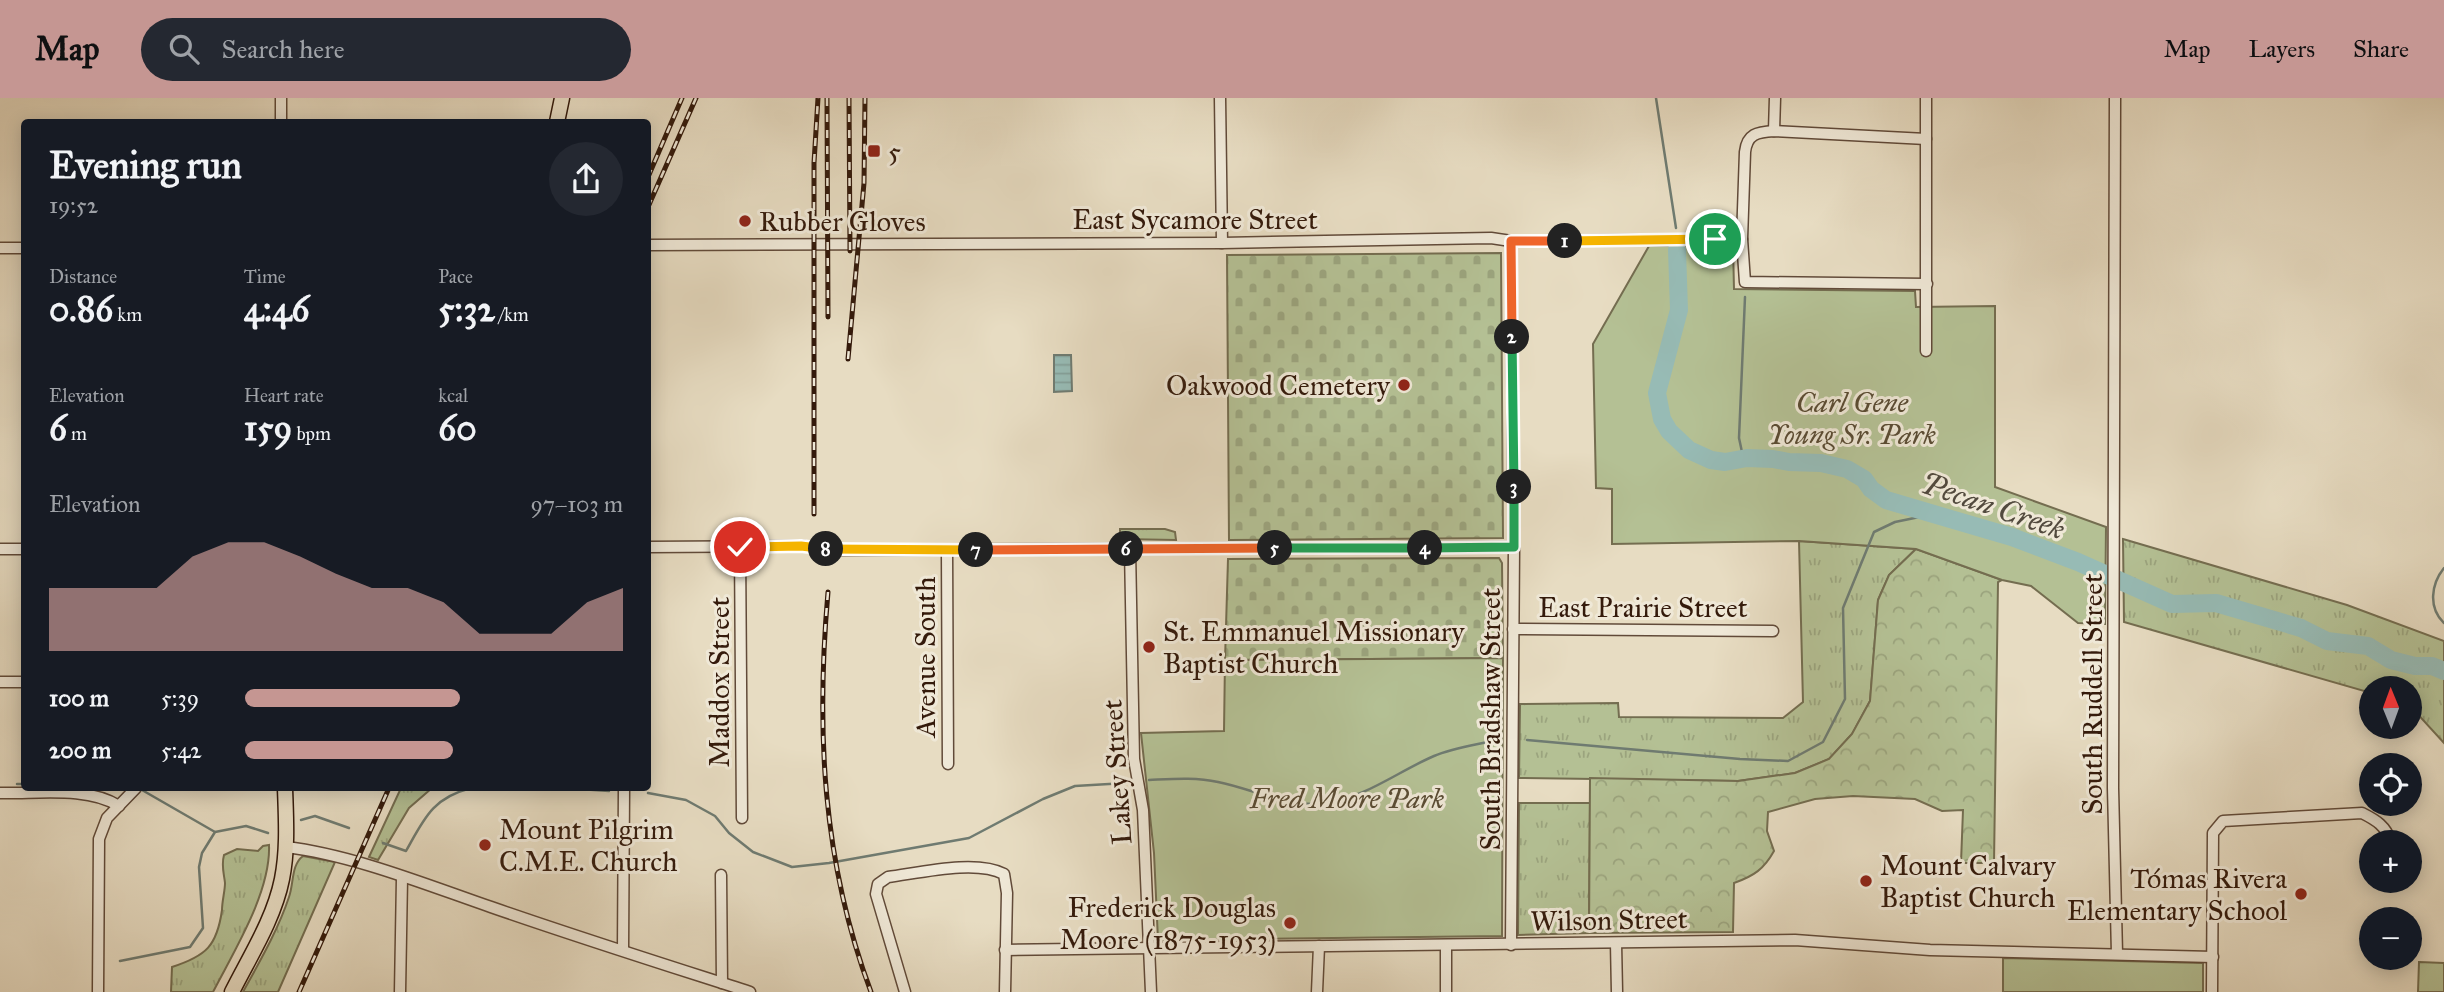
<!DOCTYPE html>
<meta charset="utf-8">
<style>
body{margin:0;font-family:"IM FELL Great Primer",serif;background:#242831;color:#f1f3f6;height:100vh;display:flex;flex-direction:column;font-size:26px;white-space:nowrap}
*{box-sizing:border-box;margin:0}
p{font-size:23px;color:#9ea1a6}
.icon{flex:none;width:38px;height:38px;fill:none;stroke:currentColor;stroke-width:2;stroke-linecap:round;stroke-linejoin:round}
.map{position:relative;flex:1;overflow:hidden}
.sheet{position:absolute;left:21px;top:21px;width:630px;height:672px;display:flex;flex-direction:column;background:#171b24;border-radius:7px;box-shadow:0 4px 18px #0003}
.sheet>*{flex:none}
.needle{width:46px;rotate:359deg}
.fabs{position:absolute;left:2359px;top:578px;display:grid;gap:14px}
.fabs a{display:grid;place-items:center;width:63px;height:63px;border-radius:50%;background:#171b24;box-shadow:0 4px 18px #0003;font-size:35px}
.pin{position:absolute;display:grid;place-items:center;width:60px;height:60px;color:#fff;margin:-30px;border:4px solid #fff;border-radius:50%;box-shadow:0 2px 7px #0007}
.km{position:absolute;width:35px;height:35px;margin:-18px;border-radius:50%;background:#222;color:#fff;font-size:19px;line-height:35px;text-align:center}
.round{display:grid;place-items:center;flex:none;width:74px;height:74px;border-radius:37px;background:#242831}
.head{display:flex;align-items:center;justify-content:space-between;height:119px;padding:0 28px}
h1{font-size:38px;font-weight:800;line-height:52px}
.stats{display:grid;grid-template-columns:repeat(3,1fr);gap:10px;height:119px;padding:7px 28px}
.stats div{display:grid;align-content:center}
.stats b{font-size:35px;font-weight:800}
.stats small{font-size:19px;font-weight:400}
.stats p{font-size:19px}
.chart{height:196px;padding:14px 28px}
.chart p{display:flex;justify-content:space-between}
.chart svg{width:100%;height:126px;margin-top:7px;fill:#c59692;opacity:.7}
ul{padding:0 28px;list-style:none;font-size:23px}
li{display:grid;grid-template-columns:112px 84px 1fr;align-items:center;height:52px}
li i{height:18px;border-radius:9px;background:#c59692}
header{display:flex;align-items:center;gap:42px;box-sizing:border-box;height:98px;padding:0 35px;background:#c59692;color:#111}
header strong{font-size:33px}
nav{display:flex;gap:38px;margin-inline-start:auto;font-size:24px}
.search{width:490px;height:63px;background:#242831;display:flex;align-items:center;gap:18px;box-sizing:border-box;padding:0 24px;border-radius:38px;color:#9ea1a6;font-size:26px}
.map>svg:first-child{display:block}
.grass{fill:url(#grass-tufts);stroke:#746d50;stroke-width:2}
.forest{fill:url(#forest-crowns);stroke:#746d50;stroke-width:2}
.cemetery{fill:url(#cemetery-stones);stroke:#746d50;stroke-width:2}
.park{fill:#b4c094;stroke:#746d50;stroke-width:2}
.water{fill:url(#water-rules);stroke:#6f7b71;stroke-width:2}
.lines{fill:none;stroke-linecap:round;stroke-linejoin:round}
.stream{stroke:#6f7b71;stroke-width:2.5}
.river{stroke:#97bbb5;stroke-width:18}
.minor-casing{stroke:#614a39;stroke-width:13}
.major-casing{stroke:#341a0b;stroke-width:17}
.minor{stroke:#efe8d7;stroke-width:10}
.major{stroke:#e7dcc2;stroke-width:14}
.rail-casing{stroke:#341a0b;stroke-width:5}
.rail{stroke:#efe8d7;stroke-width:2.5;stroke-dasharray:8;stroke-linecap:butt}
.split-1-casing{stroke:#fff;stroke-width:14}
.split-2-casing{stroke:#fff;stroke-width:14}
.split-3-casing{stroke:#fff;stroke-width:14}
.split-4-casing{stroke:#fff;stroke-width:14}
.split-5-casing{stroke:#fff;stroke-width:14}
.split-6-casing{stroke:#fff;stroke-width:14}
.split-7-casing{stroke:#fff;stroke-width:14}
.split-8-casing{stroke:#fff;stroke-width:14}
.split-9-casing{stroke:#fff;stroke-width:14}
.split-1{stroke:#f5b400;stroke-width:9}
.split-2{stroke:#f0652b;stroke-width:9}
.split-3{stroke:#22a559;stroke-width:9}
.split-4{stroke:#22a559;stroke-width:9}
.split-5{stroke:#22a559;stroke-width:9}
.split-6{stroke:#f0652b;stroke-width:9}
.split-7{stroke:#f0652b;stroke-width:9}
.split-8{stroke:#f5b400;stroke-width:9}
.split-9{stroke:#f5b400;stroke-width:9}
.poi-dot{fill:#8f2418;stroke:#efe8d7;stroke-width:2.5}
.labels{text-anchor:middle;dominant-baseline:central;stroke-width:6;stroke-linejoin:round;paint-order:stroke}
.poi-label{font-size:28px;fill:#341a0b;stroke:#efe8d7;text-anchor:start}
.street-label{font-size:28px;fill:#341a0b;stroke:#efe8d7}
.park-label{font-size:28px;font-style:italic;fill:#5a4c34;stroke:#efe8d7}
.water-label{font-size:30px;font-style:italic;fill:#524a3e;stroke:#efe8d7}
</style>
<header>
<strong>Map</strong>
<div class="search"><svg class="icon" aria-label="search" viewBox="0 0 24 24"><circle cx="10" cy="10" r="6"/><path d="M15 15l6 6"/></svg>Search here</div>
<nav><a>Map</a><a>Layers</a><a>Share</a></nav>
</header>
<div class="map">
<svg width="2444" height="894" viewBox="0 0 2444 894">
<defs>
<pattern id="grass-tufts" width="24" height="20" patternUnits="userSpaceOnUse" patternTransform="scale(1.75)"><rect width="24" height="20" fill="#b4c094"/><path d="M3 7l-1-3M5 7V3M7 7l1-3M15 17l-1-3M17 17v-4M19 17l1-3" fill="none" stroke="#9ba47e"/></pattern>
<pattern id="forest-crowns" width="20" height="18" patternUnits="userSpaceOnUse" patternTransform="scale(1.75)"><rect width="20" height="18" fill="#b4c094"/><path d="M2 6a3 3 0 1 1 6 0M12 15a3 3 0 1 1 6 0" fill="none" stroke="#9ba47e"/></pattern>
<pattern id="cemetery-stones" width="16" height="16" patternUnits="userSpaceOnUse" patternTransform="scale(1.75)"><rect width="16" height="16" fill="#b4c094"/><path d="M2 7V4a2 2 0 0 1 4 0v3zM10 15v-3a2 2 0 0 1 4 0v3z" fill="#9ba47e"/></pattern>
<pattern id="water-rules" width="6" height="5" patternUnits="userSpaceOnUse" patternTransform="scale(1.75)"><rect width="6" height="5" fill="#97bbb5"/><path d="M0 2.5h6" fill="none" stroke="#83a09a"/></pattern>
</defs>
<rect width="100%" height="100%" fill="#e7dcc2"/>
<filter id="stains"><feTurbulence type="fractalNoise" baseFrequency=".00286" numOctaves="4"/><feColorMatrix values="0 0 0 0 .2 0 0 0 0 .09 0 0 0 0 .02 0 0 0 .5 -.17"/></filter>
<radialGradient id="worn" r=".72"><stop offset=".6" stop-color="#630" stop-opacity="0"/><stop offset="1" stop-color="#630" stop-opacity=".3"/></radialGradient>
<!-- grass -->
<g class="grass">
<polygon points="1120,431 1165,431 1175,434 1176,442 1120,441"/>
<polygon points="2123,441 2347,507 2444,543 2444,645 2414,612 2410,610 2410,590 2371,590 2371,595 2124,524"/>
<polygon points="1799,443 1916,451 1889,477 1878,502 1870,603 1852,636 1829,661 1795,675 1738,683 1519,680 1520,606 1618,605 1619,619 1783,620 1803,604"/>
<polygon points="401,690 432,690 409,710 378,762 369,759"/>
<polygon points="1519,705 1590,705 1589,835 1518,837"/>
<path d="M269,747C271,794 234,853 213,894H171L172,869C206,858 217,848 222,812C222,803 225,793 225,785C224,775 221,768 224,757L237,751L258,753L263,748Z"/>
<path d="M303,758L335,764L278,894H243C260,863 278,832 289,799C294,785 291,767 303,758Z"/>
</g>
<!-- forest -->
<path class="forest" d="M1916,451L2002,482L1998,484L1994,765H1961L1963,712L1942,713L1915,701L1853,698L1815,701L1768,714L1767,733L1774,753C1764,771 1754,778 1734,785L1733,834L1589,835L1590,680L1738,683L1795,675L1829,661L1852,636L1870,603L1878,502L1889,477Z"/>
<!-- cemetery -->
<g class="cemetery">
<polygon points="1501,155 1503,440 1229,442 1227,157"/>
<polygon points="1499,460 1502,465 1503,560 1225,562 1228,461"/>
</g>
<!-- park -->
<g class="park">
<polygon points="1649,148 1733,148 1734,191 1915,193 1916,209 1995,208 1995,389 2106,429 2105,526 2078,525 2031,488 2002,482 1916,451 1799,443 1612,446 1612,391 1596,390 1593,246"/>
<polygon points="1503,560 1502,838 1158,842 1154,755 1141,635 1224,633 1225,562"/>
<polygon points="2003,860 2203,865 2203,894 2003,894"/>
<polygon points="2419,864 2444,865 2444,894 2418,894"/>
</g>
<!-- water -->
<polygon class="water" points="1054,257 1071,257 1072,293 1054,294"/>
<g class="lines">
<!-- stream -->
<g class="stream">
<polyline points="1656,0 1676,130"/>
<polyline points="1745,199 1739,340 1742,354 1747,360"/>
<path d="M2444,470C2431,486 2428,510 2444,525"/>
<polyline points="1527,642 1740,661 1788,663 1823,644 1845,601 1843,510 1874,434 1895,424 1934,416"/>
<path d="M1149,682C1172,681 1195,679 1218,684C1254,691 1289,711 1327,705C1366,699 1399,673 1434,658C1453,650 1476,647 1496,642"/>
<polyline points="17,686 24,686"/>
<polyline points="564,690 609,693"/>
<polyline points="142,692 215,734"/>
<polyline points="648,695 686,702 715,718 729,735 753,754 792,769 829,765 969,740 1043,701 1075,688 1126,685"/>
<polyline points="301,722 315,718 349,730"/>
<path d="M383,745L406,753C424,721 432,700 471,690"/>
<polyline points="120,863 190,849 203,830 199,769 202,755 215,734 246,728 268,735"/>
</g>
<!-- river -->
<polyline class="river" points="1677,152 1679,212 1657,295 1662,321 1669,333 1689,352 1711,362 1725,364 1747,360 1773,361 1789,364 1821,365 1847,371 1864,381 1871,391 1886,402 2012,439 2078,464 2172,506 2216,505 2301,530 2327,543 2368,548 2391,562 2415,568 2432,568 2444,573"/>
<defs>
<g id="minor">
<polyline points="281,0 281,24"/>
<polyline points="1220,0 1222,145"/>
<polyline points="1926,0 1926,253"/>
<polyline points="2115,0 2113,690 2117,856"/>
<polyline points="1774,33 1775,0"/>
<path d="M1926,41L1774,33C1757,34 1747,36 1745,54L1742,141L1745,184L1927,186"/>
<polyline points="648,147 1222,145 1491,140 1511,143 1742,141"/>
<polyline points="0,150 24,150"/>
<polyline points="648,449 801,448 842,452 1514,449"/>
<polyline points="740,449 742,720"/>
<polyline points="0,451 24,451"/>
<polyline points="1130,451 1134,661 1143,712 1151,894"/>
<polyline points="947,452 948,666"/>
<polyline points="1513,531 1773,533"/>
<polyline points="0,584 24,584"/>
<path d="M0,695C37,696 87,688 119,708"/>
<path d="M286,749C353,757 427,787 491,809C577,839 663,866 750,894"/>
<polyline points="721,777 722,885"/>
<polyline points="1616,845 1617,894"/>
<polyline points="1511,847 1514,449 1511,143"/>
<polyline points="1446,848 1446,894"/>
<polyline points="623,852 624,690"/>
<polyline points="1005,852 1795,842 1930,852 2213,859"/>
<polyline points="98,894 99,741 107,720 136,690"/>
<polyline points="400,894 402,780"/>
<path d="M905,894L876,796L878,786L888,779C919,775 976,761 1004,776L1007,795L1005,894"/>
<polyline points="1317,894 1319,848"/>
<path d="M2212,894L2213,735L2223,723L2362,715C2376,722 2386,728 2391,744"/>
</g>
<g id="major">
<polyline points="557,24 562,0"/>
<path d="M232,894C250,858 274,821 282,781C288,751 286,720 285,690"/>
</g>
</defs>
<!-- minor casing -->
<use href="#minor" class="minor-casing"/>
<!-- major casing -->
<use href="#major" class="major-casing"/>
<!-- minor -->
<use href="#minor" class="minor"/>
<!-- major -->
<use href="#major" class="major"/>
<defs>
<g id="rail">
<polyline points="827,0 828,219"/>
<polyline points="849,0 850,153"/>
<polyline points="648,79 682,0"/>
<polyline points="648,109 696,0"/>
<polyline points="848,261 864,85 865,0"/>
<polyline points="814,416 814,65 818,0"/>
<path d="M828,494C816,631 822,763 871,894"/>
<polyline points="299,894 389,690"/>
</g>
</defs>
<!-- rail casing -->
<use href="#rail" class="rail-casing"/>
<!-- rail -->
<use href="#rail" class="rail"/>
</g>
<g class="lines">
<defs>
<polyline id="split-1" points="1565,143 1715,141"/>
<polyline id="split-2" points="1512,239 1511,143 1565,143"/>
<polyline id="split-3" points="1512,239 1514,389"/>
<polyline id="split-4" points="1425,450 1514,449 1514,389"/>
<polyline id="split-5" points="1275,450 1425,450"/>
<polyline id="split-6" points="1126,451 1275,450"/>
<polyline id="split-7" points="976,452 1126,451"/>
<polyline id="split-8" points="826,451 976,452"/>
<polyline id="split-9" points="740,449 801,448 826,451"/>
</defs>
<!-- split-1 casing -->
<use href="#split-1" class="split-1-casing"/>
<!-- split-2 casing -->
<use href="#split-2" class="split-2-casing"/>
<!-- split-3 casing -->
<use href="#split-3" class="split-3-casing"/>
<!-- split-4 casing -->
<use href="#split-4" class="split-4-casing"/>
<!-- split-5 casing -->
<use href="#split-5" class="split-5-casing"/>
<!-- split-6 casing -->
<use href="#split-6" class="split-6-casing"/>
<!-- split-7 casing -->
<use href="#split-7" class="split-7-casing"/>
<!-- split-8 casing -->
<use href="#split-8" class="split-8-casing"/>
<!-- split-9 casing -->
<use href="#split-9" class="split-9-casing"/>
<!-- split-1 -->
<use href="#split-1" class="split-1"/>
<!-- split-2 -->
<use href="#split-2" class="split-2"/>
<!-- split-3 -->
<use href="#split-3" class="split-3"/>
<!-- split-4 -->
<use href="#split-4" class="split-4"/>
<!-- split-5 -->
<use href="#split-5" class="split-5"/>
<!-- split-6 -->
<use href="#split-6" class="split-6"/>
<!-- split-7 -->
<use href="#split-7" class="split-7"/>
<!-- split-8 -->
<use href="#split-8" class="split-8"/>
<!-- split-9 -->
<use href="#split-9" class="split-9"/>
</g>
<!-- markers -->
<g class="poi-dot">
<rect x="867" y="46" width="14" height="14" rx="3.5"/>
<circle cx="745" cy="123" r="7"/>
<circle cx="1404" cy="287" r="7"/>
<circle cx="1149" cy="549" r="7"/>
<circle cx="485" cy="747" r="7"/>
<circle cx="1866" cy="783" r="7"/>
<circle cx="2301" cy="796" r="7"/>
<circle cx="1290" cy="825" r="7"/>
</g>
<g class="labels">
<!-- poi labels -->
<g class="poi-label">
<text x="888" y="53">5</text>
<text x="759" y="123">Rubber Gloves</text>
<text x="1390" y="287" text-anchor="end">Oakwood Cemetery</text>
<text x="1163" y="533">St. Emmanuel Missionary<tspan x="1163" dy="32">Baptist Church</tspan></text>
<text x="499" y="731">Mount Pilgrim<tspan x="499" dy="32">C.M.E. Church</tspan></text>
<text x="1880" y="767">Mount Calvary<tspan x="1880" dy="32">Baptist Church</tspan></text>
<text x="2287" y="780" text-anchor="end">Tómas Rivera<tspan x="2287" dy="32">Elementary School</tspan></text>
<text x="1276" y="809" text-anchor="end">Frederick Douglas<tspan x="1276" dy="32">Moore (1875-1953)</tspan></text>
</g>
<!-- street labels -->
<g class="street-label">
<text x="1195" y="121">East Sycamore Street</text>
<text x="1643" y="509">East Prairie Street</text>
<text transform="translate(925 559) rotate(-90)">Avenue South</text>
<text transform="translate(719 584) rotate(-90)">Maddox Street</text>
<text transform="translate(2092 596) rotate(-90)">South Ruddell Street</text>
<text transform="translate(1490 621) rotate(-90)">South Bradshaw Street</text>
<text transform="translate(1117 674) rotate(-94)">Lakey Street</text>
<text transform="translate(1609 822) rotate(-1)">Wilson Street</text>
</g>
<!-- park labels -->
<g class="park-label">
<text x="1852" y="304">Carl Gene<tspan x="1852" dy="32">Young Sr. Park</tspan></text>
<text x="1347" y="700">Fred Moore Park</text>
</g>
<!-- water labels -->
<g class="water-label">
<text transform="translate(1993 408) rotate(19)">Pecan Creek</text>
</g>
</g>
<rect width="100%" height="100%" filter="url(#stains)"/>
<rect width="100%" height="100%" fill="url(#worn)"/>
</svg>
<div class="fabs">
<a><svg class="needle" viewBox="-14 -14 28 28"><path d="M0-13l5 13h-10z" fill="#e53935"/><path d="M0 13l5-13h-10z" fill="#9ea1a6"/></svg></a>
<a><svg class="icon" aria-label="locate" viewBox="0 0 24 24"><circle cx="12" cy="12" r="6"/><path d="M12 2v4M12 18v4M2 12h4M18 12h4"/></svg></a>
<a>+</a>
<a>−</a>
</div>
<div class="pin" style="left:1715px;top:141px;background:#1e9e55"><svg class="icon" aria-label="arrive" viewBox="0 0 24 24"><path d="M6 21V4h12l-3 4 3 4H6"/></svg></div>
<div class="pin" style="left:740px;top:449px;background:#d93025"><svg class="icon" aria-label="check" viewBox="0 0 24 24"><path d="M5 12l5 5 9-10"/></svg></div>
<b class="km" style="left:1565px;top:143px">1</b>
<b class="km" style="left:1512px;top:239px">2</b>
<b class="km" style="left:1514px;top:389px">3</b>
<b class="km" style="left:1425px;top:450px">4</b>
<b class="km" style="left:1275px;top:450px">5</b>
<b class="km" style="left:1126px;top:451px">6</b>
<b class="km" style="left:976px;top:452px">7</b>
<b class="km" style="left:826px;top:451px">8</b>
<section class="sheet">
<div class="head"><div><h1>Evening run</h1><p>19:52</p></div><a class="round"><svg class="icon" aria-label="share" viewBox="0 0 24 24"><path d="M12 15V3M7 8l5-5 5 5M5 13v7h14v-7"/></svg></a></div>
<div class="stats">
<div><p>Distance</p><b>0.86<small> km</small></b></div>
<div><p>Time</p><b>4:46</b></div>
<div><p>Pace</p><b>5:32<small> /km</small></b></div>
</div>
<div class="stats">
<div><p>Elevation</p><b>6<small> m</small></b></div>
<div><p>Heart rate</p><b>159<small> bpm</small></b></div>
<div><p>kcal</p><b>60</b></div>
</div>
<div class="chart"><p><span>Elevation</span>97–103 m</p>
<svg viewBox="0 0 160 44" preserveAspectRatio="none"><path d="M0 44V22L10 22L20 22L30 22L40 11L50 6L60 6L70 11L80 17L90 22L100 22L110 27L120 38L130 38L140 38L150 27L160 22V44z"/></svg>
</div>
<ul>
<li><b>100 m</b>5:39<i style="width:57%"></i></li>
<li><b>200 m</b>5:42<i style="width:55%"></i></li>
</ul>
</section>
</div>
